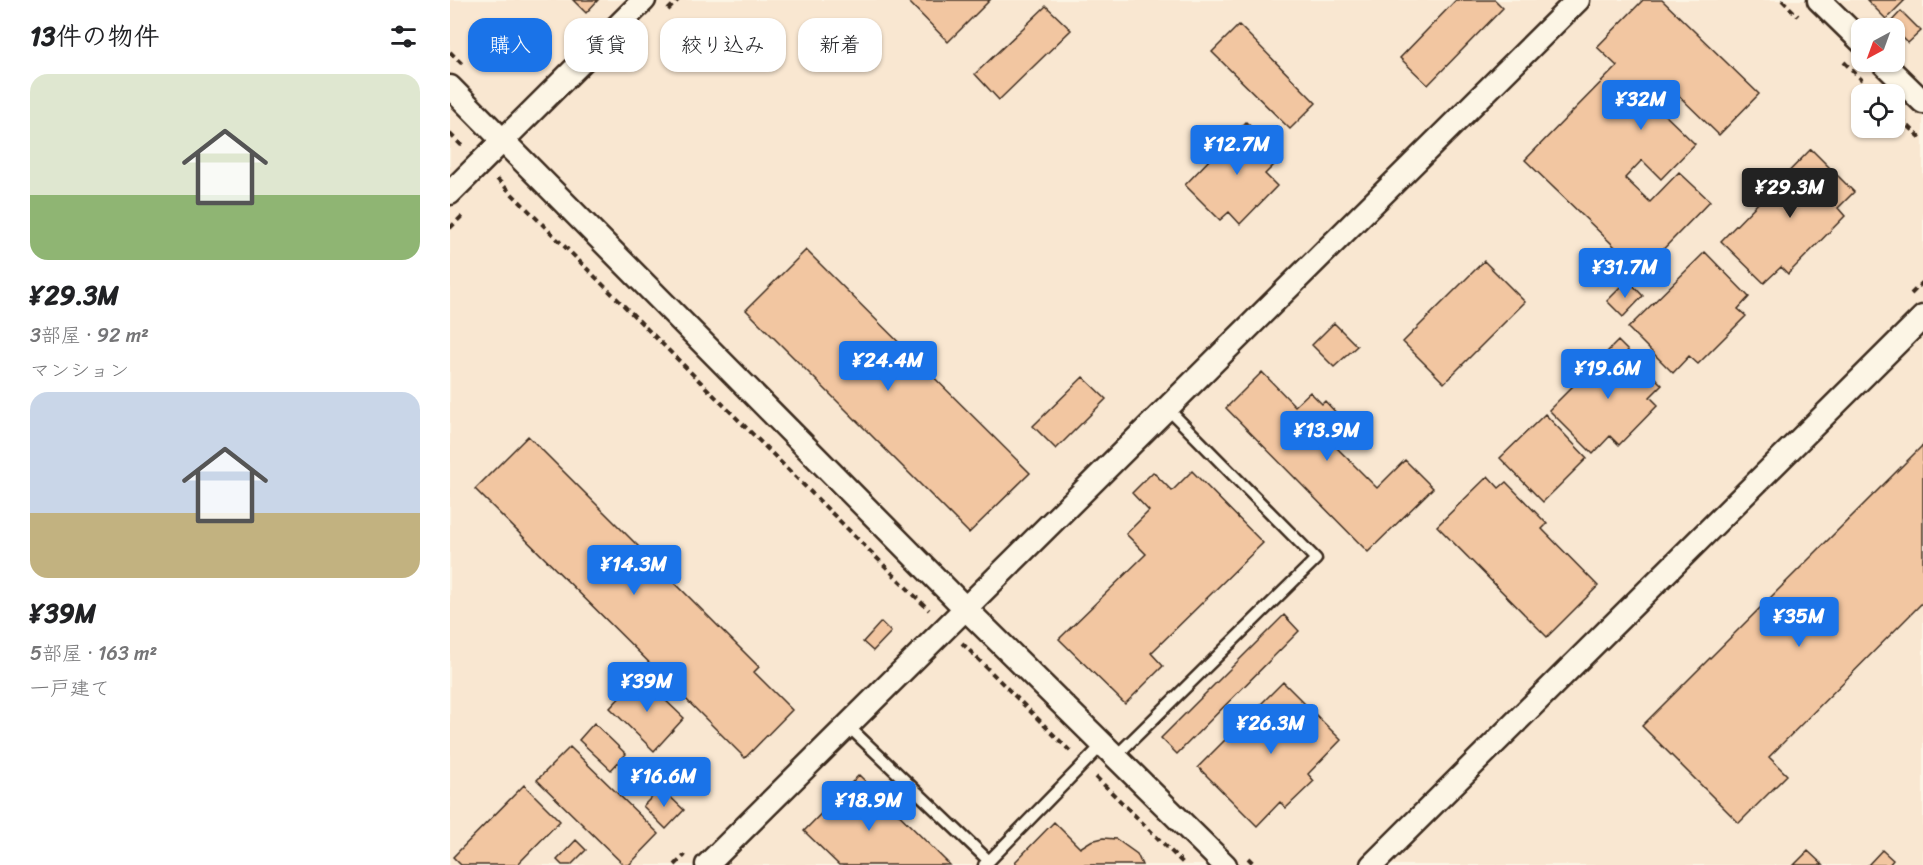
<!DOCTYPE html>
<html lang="ja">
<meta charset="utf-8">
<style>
body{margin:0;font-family:Sriracha,"Klee One",sans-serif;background:#f2f2f2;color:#202124;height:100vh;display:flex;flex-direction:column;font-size:22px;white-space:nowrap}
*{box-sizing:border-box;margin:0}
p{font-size:20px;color:#757577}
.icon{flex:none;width:33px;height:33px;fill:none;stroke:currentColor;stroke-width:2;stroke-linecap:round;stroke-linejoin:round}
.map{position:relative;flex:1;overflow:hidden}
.details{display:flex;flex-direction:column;background:#fff;width:450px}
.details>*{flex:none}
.guide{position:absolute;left:18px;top:18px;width:570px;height:54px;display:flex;gap:12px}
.needle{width:39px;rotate:221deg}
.tools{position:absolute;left:1401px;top:18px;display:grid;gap:12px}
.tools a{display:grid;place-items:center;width:54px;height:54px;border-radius:12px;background:#fff;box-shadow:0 2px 4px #0004;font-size:30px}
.price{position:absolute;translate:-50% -51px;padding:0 14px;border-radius:6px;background:#1a73e8;color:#fff;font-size:20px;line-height:39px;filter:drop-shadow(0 2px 3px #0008)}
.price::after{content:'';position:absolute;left:50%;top:36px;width:18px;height:14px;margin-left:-9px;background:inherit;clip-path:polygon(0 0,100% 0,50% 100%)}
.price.on{background:#222;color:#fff}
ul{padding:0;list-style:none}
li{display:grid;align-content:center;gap:12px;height:318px;padding:0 30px}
li span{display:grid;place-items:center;height:186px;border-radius:18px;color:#555}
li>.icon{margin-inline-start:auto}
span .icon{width:108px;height:108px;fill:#fffc;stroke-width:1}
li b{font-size:26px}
h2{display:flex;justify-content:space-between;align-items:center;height:72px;padding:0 30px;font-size:26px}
.tag{padding:0 21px;border-radius:18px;background:#fff;box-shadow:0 2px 4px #0004;font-size:21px;line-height:54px}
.tag.on{background:#1a73e8;color:#fff}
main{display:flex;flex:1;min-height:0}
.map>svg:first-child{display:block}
.built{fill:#f9e7d1;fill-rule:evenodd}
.building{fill:#f2c6a1;stroke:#3b2a1e;stroke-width:1.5}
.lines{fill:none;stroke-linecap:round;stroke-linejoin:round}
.service-casing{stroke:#3b2a1e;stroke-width:15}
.minor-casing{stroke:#3b2a1e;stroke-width:27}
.path{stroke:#3b2a1e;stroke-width:4;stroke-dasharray:6 4.5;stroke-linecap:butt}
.service{stroke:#fcf5e5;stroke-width:10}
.minor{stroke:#fcf5e5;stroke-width:22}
</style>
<main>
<section class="details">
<h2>13件の物件<svg class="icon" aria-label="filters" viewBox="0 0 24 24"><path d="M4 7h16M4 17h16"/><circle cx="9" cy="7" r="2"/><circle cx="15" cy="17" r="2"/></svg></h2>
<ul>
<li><span style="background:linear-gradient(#dfe7d0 65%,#8fb573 0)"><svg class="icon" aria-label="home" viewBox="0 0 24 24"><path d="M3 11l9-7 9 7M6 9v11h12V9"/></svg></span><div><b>¥29.3M</b><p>3部屋 · 92 m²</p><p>マンション</p></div></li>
<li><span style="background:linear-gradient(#c9d6e8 65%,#c2b280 0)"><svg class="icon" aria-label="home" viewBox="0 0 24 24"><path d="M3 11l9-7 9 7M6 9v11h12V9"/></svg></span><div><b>¥39M</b><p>5部屋 · 163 m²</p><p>一戸建て</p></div></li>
</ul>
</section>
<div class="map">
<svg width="1473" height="865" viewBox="0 0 1473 865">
<rect width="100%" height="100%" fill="#fcf5e5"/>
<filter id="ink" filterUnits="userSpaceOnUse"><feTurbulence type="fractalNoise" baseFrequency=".0167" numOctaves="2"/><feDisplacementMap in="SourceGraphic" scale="12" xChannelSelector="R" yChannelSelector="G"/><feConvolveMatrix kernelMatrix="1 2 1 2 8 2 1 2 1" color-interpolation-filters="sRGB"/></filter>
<g filter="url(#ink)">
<path class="built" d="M0 0H1473V865H0ZM1412 28H1444V62H1412ZM1412 94H1444V128H1412Z"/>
<path class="building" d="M123 0H148L136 13Z
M457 0H540L498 42Z
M1006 0H1045L1053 8 978 85 950 58Z
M1193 0H1212L1309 94 1269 135 1226 93 1210 110 1245 144 1211 179 1192 160 1175 178 1200 202 1229 172 1260 201 1191 272 1075 160 1167 66 1147 47Z
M1417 0H1455L1436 19Z
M596 6 621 30 549 100 525 74Z
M1451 11 1471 31 1458 43 1439 24Z
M789 25 866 103 840 129 762 52Z
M796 122 832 157 815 174 827 186 790 224 779 212 770 220 735 185Z
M1361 149 1404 192 1388 208 1395 216 1338 274 1331 267 1314 283 1271 241Z
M356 250 580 473 519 533 296 310Z
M1255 252 1299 297 1288 309 1296 316 1248 364 1239 356 1223 373 1178 328Z
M1034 261 1075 302 994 383 953 342Z
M1178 280 1193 296 1173 317 1157 301Z
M884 323 907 346 884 367 862 345Z
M1168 341 1212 385 1200 397 1208 405 1169 445 1160 436 1143 454 1099 410Z
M812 372 845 406 860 392 872 404 875 401 894 421 877 438 927 488 955 460 983 488 918 552 776 408Z
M633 377 656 399 606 449 583 426Z
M1095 414 1137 458 1093 502 1050 458Z
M78 436 309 667 304 672 342 710 295 758 25 489Z
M1473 445V602L1319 757 1337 775 1289 823 1192 726Z
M742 471 813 543 701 653 713 666 675 704 609 639 696 554 676 534 699 511 682 493 703 472 722 491Z
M1038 476 1049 488 1056 482 1097 524 1092 529 1148 586 1097 637 987 526Z
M834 615 849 631 727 754 711 738Z
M431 622 441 632 423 651 413 642Z
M190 676 234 718 204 751 160 708Z
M833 682 891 740 858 774 864 781 836 808 830 802 807 826 748 767Z
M144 723 176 754 161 770 129 740Z
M120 747 209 834 179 865H174L87 780Z
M409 775 500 865H389L354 831Z
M74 785 110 821 67 865H11L3 857Z
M211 788 234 810 216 829 193 806Z
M604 822 630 848 641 841 653 838 666 839 687 854 692 865H568L565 862Z
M126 840 136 850 121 865H112L107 860Z
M1432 850 1443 860 1439 865H1418Z
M1358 851 1373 865H1344Z"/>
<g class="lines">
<g class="service-casing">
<path id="service" d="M397 725 539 861 534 865
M666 756 866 559 717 408
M539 861 653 744"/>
</g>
<g class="minor-casing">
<path id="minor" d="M1369 0 1412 42
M1432 62 1473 102
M0 87 515 608 775 865
M0 193 194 0
M257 865 1128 0
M922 865 1473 317"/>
</g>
<path class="path" d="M1332 0 1348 16
M218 10 228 0
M0 52 12 64
M1394 62 1412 80
M1451 119 1473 140
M0 134 13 147
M47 179 479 610
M0 228 13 215
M1461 294 1473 282
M512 643 621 752
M646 777 735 865
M798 858 805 865
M225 865 235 855"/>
<use href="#service" class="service"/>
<use href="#minor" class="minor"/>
</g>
</g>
</svg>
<div class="tools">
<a><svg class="needle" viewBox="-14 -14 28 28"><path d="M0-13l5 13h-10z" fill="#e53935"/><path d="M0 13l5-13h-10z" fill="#757577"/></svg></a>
<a><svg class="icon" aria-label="locate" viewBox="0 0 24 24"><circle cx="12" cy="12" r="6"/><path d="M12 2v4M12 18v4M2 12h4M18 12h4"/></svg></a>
</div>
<b class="price" style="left:1191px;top:131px">¥32M</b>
<b class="price" style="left:787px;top:176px">¥12.7M</b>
<b class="price on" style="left:1340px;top:219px">¥29.3M</b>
<b class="price" style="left:1175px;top:299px">¥31.7M</b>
<b class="price" style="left:438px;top:392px">¥24.4M</b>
<b class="price" style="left:1158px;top:400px">¥19.6M</b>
<b class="price" style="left:877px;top:462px">¥13.9M</b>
<b class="price" style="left:184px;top:596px">¥14.3M</b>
<b class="price" style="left:1349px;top:648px">¥35M</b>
<b class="price" style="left:197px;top:713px">¥39M</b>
<b class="price" style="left:821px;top:755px">¥26.3M</b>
<b class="price" style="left:214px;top:808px">¥16.6M</b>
<b class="price" style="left:419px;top:832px">¥18.9M</b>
<div class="guide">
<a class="tag on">購入</a>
<a class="tag">賃貸</a>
<a class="tag">絞り込み</a>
<a class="tag">新着</a>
</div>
</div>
</main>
